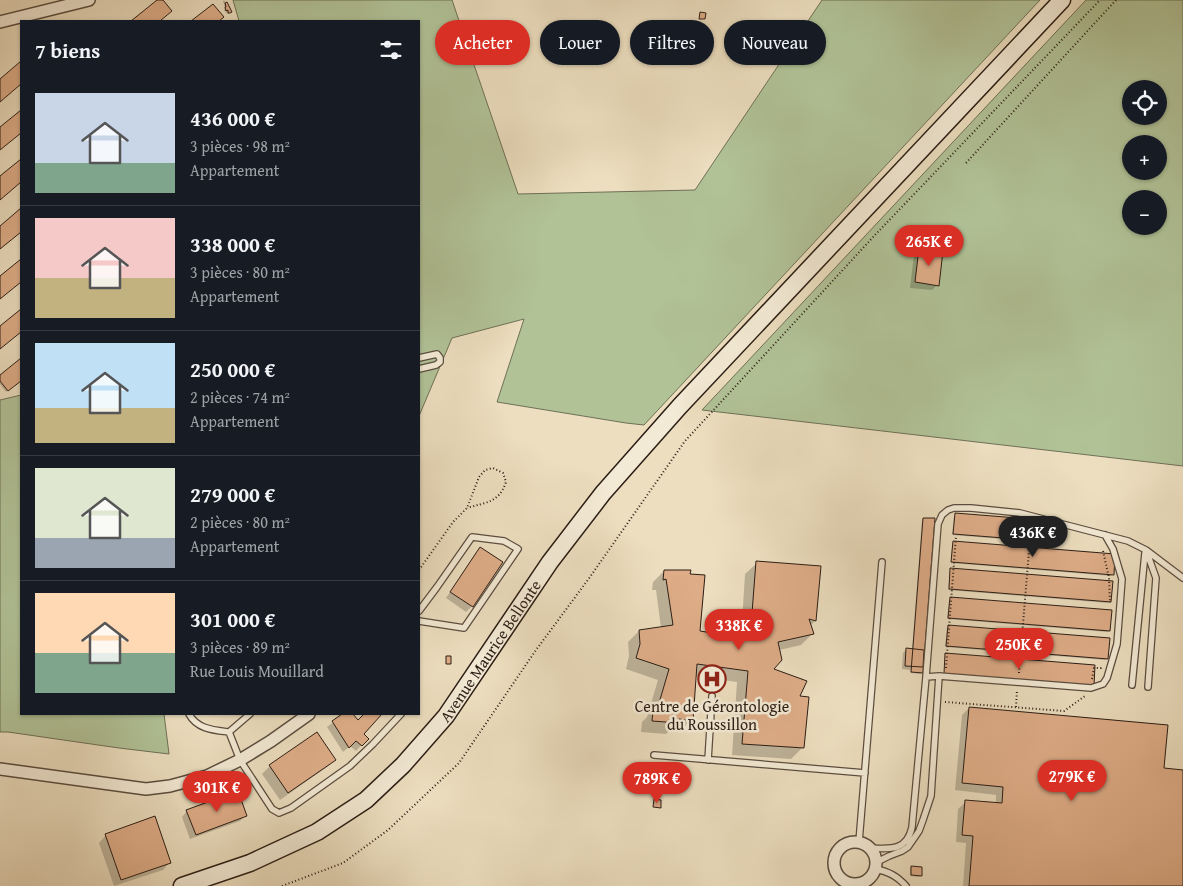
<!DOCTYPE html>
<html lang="fr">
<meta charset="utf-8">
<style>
body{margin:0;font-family:"Gentium Book Plus",serif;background:#242831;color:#f1f3f6;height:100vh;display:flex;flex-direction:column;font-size:19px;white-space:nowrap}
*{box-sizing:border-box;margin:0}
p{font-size:16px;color:#9ea1a6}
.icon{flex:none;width:28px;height:28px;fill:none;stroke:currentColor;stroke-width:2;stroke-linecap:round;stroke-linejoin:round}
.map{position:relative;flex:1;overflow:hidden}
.drawer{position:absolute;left:20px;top:20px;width:400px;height:695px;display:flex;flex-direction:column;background:#171b24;border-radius:0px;box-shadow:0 1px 4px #0004}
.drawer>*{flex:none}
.hud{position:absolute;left:435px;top:20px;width:475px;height:45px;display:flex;gap:10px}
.fabs{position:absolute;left:1122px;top:80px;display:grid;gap:10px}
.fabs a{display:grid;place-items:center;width:45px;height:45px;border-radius:50%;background:#171b24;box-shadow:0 1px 4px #0004;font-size:25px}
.price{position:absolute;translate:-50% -42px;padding:0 11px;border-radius:18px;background:#d93025;color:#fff;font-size:16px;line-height:32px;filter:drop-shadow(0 1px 2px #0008)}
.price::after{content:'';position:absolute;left:50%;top:30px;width:15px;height:11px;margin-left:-8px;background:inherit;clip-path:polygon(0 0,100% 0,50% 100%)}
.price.on{background:#222;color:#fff}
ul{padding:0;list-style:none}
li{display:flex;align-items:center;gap:15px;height:125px;padding:0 15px}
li+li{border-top:1px solid #363941}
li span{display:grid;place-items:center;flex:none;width:140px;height:100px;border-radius:0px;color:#555}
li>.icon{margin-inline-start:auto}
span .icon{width:60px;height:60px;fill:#fffc;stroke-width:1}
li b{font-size:21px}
h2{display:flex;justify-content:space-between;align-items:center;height:60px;padding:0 15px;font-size:21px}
.tag{padding:0 18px;border-radius:22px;background:#171b24;box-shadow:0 1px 4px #0004;font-size:18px;line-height:45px}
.tag.on{background:#d93025;color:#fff}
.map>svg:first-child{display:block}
.green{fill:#b1c297;stroke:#6e7056;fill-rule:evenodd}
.shadow{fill:#0003}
.building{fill:#dead88;stroke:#2b1d15}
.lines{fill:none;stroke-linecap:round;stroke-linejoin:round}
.service-casing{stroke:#5b4d40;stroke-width:8}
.minor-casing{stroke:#5b4d40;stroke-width:14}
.secondary-casing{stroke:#2b1d15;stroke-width:19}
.path{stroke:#2b1d15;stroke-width:2;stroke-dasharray:1 2.5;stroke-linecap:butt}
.service{stroke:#f3ead5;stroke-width:5.5}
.minor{stroke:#f3ead5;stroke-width:11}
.secondary{stroke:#f3ead5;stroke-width:16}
.labels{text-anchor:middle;stroke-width:5;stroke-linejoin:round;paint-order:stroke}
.street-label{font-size:16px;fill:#2b1d15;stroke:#f3ead5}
.poi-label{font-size:16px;fill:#2b1d15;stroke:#f3ead5}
</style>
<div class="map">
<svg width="1183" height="886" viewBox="0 0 1183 886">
<rect width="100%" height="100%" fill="#ecdebf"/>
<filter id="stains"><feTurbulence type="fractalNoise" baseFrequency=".004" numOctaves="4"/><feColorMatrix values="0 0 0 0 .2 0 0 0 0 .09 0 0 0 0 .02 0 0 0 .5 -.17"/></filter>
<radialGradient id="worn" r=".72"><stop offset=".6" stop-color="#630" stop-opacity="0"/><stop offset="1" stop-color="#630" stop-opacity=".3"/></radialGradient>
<path class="green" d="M233 0H452L518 194 695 190 822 0H1040L644 425 626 423 497 402 524 319 452 338 419 416V21H239Z
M1086 0H1183V466L702 410ZM1131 89H1159V116H1131ZM1131 144H1159V171H1131ZM1131 199H1159V226H1131Z
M21 395V714H164L169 754 119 748 8 732H0V400Z"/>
<path class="shadow" d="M224 0 231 12 230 13 227 14 226 11 225 12 224 9 225 8 223 1Z
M920 249 937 285 932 290 910 288 914 255Z
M21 359V380L6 392 0 384V377Z
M955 515 1027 540 1026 541 952 535 954 516Z
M923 519 922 673 921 674 910 673 911 670 902 669 903 653 907 649 912 650 922 520Z
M954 543 1112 575 1111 576 951 563 952 544Z
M481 549 501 563 472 606 466 612 446 598 475 554Z
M757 563 819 567 815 621 810 626 813 633 801 645 779 650 772 669 799 697 802 748 791 759 732 755 737 682 695 676 691 720 680 731 670 730 666 734 641 732 642 722 647 717 658 680 626 669 629 656 628 642 639 631 661 628 656 590H652L653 582 664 571 699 633 741 638 745 574Z
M951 569 1110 601 1108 603 948 590 950 570Z
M950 599 1109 631 1107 632 947 619 949 600Z
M948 626 1107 658 1105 660 945 647 947 628Z
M969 708 1163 770 1183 771V886H963L966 843 956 842 958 809 966 802 996 804V795L955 790 962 715Z
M344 714H351L358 722 365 714H380L362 734 367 739 356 751 350 746 343 752 327 727Z
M317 734 335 760 327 767 280 800 262 774 270 766Z
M187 811 246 815 240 821 190 839 182 817Z
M106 835 170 862 163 870 114 886 99 843Z
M912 867 920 876 919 877 910 876V868Z"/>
<path class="building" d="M157 0H163L172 11 160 21H131Z
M227 2 232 12 230 13H228V10L226 11 225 7H226L225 3Z
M213 4 224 17 219 21H191Z
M700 12 706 13 705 19H699Z
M21 61V84L0 102V79Z
M21 110V133L0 150V127Z
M21 159V182L0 200V176Z
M21 208V232L0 249V226Z
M919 248 943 251 939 286 915 282Z
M21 259V282L0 299V276Z
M21 309V332L0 349V326Z
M21 358V381L8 391 0 381V375Z
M955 513 1030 519 1029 540 953 534Z
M923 518H935L923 673 911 672Z
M953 541 1115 554 1114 575 951 562Z
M480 547 503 562 473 607 450 592Z
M756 561 821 566 816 621 809 619 814 634 778 642 782 660 774 669 807 681 800 696 809 697 804 748 742 744 748 671 697 664 693 721 679 719V723L652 721 653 709 657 710 669 669 636 658 640 644 639 630 673 625 666 579 663 580 664 570H691L690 574 705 575 700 631 750 639Z
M950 568 1113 581 1111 602 949 589Z
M950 597 1112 610 1110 631 948 618Z
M948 625 1110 638 1108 659 946 646Z
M906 648 924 650 923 667 905 666Z
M945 653 1095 665 1094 686 944 674Z
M446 656H451V664H446Z
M969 707 1168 725 1164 768 1183 770V886H969L973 836 962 835 965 800 1002 803 1003 787 962 783Z
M342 714H353L358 720 364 714H382L364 734 369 739 362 746 356 741 349 748 332 721Z
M317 732 336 760 288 793 269 765Z
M238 791 247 816 196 835 186 810Z
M654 799 661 800V808L653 807Z
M155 816 171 863 121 880 105 834Z
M911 866 922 867V876L911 875Z"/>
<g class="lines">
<g class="service-casing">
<path id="service" d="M419 358 437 354 440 358V362L436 365 419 369
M1146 550 1156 578 1148 687
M419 611 437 587 472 537 504 541 518 549 464 628 419 621
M926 677 939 676 1091 688 1103 684 1107 678 1117 644 1120 606 1122 579 1113 549 1105 535
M1132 685 1145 553
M189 714C197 729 213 730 229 732L250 714
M229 732 240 760 272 809 279 813 291 808 350 766 373 744 401 714
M654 755 865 773
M708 760 712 696
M859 842 882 562
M871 848C890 849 907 851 912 827L926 677 938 524 942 515 948 510 954 508H971L1020 513 1128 541 1146 550 1183 578
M877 862 889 856 902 851 908 847 919 831 923 820 931 796 939 676
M876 869C889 872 897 876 906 886"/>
</g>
<g class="minor-casing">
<path id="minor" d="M0 22 89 0
M0 769 146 789 170 786 207 776 240 760 271 741 309 714
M834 863a21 21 0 1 1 42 0a21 21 0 1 1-42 0Z"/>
</g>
<g class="secondary-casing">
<g id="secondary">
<path id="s1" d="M182 886 250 863 317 832 366 800 403 765 446 716 550 562 603 493 680 406 1062 0"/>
</g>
</g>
<path class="path" d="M966 163 1116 0
M1103 551 1109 578 1110 603
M419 570 453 522 467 508 479 477 485 470 493 468 503 473 506 482C499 503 486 502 467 508
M946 668 956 536
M1019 673 1031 526
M1092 679 1094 668H1101V667
M945 702 1064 711 1085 696
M1016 707 1017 690
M282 886 343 863 388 830 459 763 536 650 590 577 685 441 875 235 1100 0"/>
<use href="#service" class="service"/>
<use href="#minor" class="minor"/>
<use href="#secondary" class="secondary"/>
</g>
<defs>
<g id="hospital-ring" transform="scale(1.4375)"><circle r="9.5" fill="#f3ead5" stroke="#8f2418" stroke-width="1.5"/><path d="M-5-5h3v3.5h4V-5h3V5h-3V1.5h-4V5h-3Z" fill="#8f2418"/></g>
</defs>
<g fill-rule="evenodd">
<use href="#hospital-ring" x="712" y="679"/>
</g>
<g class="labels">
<g class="street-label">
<text dy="6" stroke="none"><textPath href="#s1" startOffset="399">Avenue Maurice Bellonte</textPath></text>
</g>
<g class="poi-label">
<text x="712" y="712">Centre de Gérontologie<tspan x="712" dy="18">du Roussillon</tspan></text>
</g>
</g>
<rect width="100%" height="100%" filter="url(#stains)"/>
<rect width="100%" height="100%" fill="url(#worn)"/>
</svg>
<div class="fabs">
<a><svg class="icon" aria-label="locate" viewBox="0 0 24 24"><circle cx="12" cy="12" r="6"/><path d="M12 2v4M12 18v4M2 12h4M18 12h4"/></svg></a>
<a>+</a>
<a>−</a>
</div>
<b class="price" style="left:929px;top:267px">265K €</b>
<b class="price on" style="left:1033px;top:558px">436K €</b>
<b class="price" style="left:739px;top:651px">338K €</b>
<b class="price" style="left:1019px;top:670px">250K €</b>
<b class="price" style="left:1072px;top:802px">279K €</b>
<b class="price" style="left:657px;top:804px">789K €</b>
<b class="price" style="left:217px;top:813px">301K €</b>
<div class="hud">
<a class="tag on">Acheter</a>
<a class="tag">Louer</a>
<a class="tag">Filtres</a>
<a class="tag">Nouveau</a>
</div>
<section class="drawer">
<h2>7 biens<svg class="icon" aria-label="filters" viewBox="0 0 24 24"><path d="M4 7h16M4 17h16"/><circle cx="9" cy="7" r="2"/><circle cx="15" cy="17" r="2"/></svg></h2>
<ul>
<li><span style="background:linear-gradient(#c9d6e8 70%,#7fa58c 0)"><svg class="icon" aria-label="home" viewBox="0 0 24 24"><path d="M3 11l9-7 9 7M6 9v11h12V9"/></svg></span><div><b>436 000 €</b><p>3 pièces · 98 m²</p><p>Appartement</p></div></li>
<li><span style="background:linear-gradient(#f6c9c9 60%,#c2b280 0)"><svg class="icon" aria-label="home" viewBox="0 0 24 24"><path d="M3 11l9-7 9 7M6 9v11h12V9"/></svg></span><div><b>338 000 €</b><p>3 pièces · 80 m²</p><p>Appartement</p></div></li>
<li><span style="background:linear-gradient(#bfe0f5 65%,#c2b280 0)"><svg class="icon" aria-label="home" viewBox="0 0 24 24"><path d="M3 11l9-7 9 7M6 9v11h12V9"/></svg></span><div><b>250 000 €</b><p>2 pièces · 74 m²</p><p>Appartement</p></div></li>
<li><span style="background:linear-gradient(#dfe7d0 70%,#9aa5b1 0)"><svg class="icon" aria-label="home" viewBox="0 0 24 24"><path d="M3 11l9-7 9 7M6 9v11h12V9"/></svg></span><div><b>279 000 €</b><p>2 pièces · 80 m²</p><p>Appartement</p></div></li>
<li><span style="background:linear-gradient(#ffd9b3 60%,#7fa58c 0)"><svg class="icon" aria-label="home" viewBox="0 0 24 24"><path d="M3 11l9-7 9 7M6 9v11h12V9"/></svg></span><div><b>301 000 €</b><p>3 pièces · 89 m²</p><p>Rue Louis Mouillard</p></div></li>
</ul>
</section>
</div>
